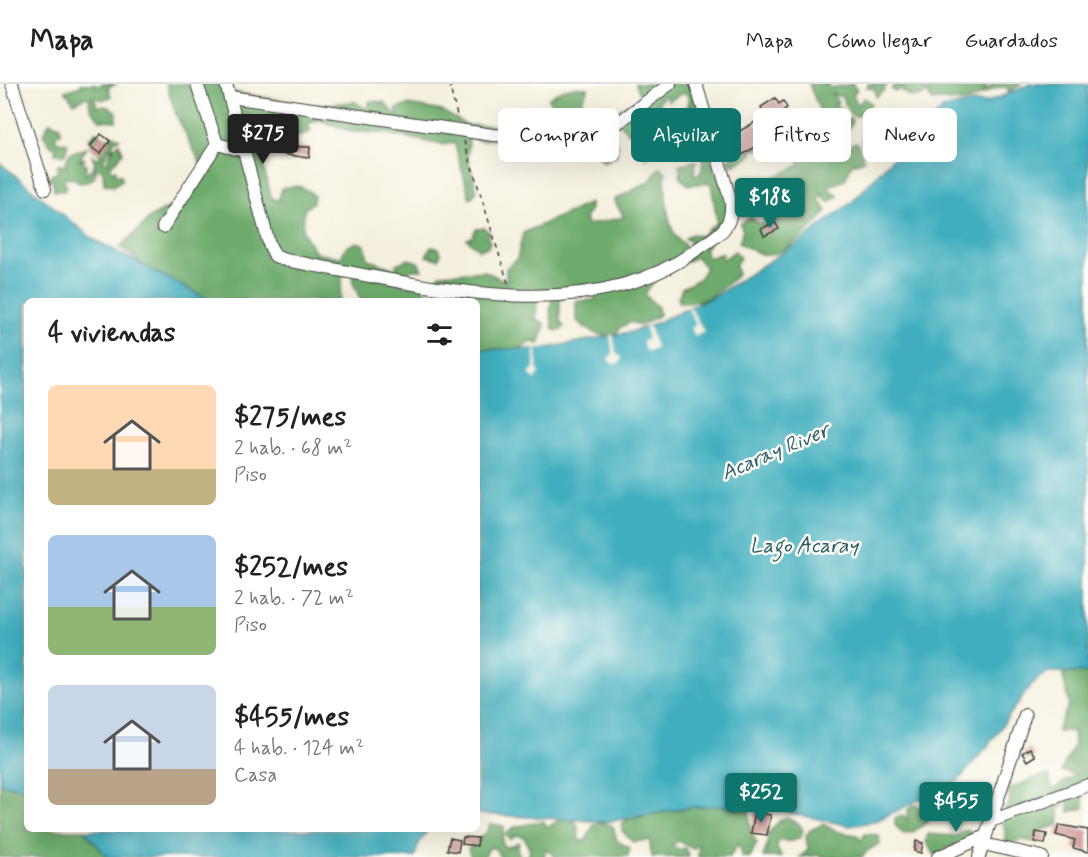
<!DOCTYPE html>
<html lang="es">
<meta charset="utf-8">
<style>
body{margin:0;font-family:Mynerve,sans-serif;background:#f6f6f6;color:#222;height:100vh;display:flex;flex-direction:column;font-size:22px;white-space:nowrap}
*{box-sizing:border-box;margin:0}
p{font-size:20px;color:#767676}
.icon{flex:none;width:33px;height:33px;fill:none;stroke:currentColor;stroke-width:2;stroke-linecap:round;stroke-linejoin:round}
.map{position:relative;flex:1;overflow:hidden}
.sheet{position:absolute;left:24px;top:214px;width:456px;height:534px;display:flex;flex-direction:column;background:#fff;border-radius:9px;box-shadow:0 6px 24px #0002}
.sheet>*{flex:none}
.guide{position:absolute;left:498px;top:24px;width:500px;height:54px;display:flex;gap:12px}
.price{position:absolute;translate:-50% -51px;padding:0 14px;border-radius:6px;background:#0f766e;color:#fff;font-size:20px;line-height:39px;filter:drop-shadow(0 2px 3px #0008)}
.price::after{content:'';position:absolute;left:50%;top:36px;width:18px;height:14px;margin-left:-9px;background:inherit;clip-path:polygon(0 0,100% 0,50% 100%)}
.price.on{background:#222;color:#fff}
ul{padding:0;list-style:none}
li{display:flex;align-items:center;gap:18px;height:150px;padding:0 24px}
li span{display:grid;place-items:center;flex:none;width:168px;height:120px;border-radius:9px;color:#555}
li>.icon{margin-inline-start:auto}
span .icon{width:72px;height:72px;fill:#fffc;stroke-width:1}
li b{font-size:26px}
h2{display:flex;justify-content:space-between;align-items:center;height:72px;padding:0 24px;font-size:26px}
.tag{padding:0 21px;border-radius:9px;background:#fff;box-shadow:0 6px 24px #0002;font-size:21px;line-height:54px}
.tag.on{background:#0f766e;color:#fff}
header{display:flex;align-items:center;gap:36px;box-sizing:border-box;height:84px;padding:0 30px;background:#fff;border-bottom:2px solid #e0e0e0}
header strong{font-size:28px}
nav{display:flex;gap:33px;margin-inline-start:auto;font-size:21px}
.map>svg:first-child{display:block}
.forest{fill:#6eab6c;stroke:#456444;stroke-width:1.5}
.water{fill:#40aebe;stroke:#2e656d;stroke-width:1.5}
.pier{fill:#f5f0de}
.building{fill:#cf9a98}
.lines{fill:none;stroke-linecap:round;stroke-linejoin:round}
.minor-casing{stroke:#3d3c39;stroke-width:14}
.path{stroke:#3d3c39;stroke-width:1.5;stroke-dasharray:4.5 4.5;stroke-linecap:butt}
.minor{stroke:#fff;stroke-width:12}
.labels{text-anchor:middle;stroke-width:5;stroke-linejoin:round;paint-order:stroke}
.water-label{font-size:21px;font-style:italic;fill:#2c5e65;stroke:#fdfcf7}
</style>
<header>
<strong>Mapa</strong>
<nav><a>Mapa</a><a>Cómo llegar</a><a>Guardados</a></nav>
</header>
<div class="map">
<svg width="1088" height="773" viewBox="0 0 1088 773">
<rect width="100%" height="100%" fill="#fdfcf7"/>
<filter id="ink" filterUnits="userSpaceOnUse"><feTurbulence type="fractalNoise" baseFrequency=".0167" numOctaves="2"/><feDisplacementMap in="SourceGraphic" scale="12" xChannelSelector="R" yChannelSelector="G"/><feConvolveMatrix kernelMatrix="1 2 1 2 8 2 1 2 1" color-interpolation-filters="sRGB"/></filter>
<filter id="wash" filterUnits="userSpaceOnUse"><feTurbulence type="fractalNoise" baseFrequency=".008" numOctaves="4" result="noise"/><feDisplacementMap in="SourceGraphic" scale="24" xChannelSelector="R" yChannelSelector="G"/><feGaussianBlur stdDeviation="1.35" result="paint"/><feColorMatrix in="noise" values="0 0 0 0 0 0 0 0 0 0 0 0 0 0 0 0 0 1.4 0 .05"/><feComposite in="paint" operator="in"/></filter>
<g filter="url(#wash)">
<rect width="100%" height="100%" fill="#f5f0de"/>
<path class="forest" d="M80 0H96L97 4 101 0H117L108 3 111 13 101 16 94 12 92 14 96 16V22H106L117 28 116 37 100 36 90 24 89 14 86 13 74 19 65 7 81 2Z
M166 0H231L233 8 310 21 355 18 367 25 370 17 384 18 398 34 396 25 408 21 426 24 442 27 467 41H492L501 44 525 31 537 43 536 58 552 47 541 35 553 23 548 15C561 4 571 2 588 4L581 19 583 26 593 27 586 32 578 48 608 51 618 59 617 72 604 78 579 54 547 55 551 64 543 68 505 55 480 57 469 53 468 75 477 107 470 115 454 58 443 61 384 49 352 48 320 36 307 40 311 47 302 52H271L258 61 271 113 278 117 282 104C296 101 304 101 314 112L313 118 304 126 303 148 316 169 341 173 346 163 357 158 365 161 368 175 397 186 396 180 409 175 418 178 422 186H411L403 193 406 196 410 191 422 200 424 208 437 211 442 207 437 194 440 190 484 187 506 197V184L517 175 523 149 590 119V125L585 135 588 141 624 133 614 116 650 97 660 83 666 88C664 104 667 141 677 154 680 157 684 160 687 164L691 159 685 154 692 150 701 152 717 138 711 99 689 101 681 95 679 80 696 77 694 91 700 90C707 77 698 57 688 48L692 47 688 38V12L684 9 668 17 665 11 659 18 660 26 656 24 650 27 647 40 643 38 629 49 621 41 609 38 611 28 606 21H610L614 28 636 16 640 11 635 0H692L714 85 719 93 729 131 705 165 708 174 723 169 722 176 735 167 740 174 735 181 738 190C721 206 704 222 680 219L678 214 682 204 699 195 706 184 697 173C678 182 654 190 645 211L658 223 659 231 640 242 630 238 620 244 617 250C598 254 590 248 576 236V217L594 216 597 210H566L560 217V237L564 243 560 247 553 246 550 225 553 210 548 205H541L532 212 537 218 536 235 544 239 545 244 539 260 532 258 519 265H477V218L361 217 352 197 354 187 342 192 340 217H211L148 184 120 163 151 133 187 114 203 84 176 31Z
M809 0H831L826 1 830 4 852 0 857 5 853 11 858 21 864 14 871 19 868 25 856 33 850 30 842 13 832 10 838 18 834 21 841 24 835 28 842 37 851 34 852 39 841 56 848 59V61L836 64 841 74 853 59 857 58 864 76 852 80 845 96 827 103 838 112 829 118 823 114 822 109 819 116 827 127C816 140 783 174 765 171 756 169 747 163 739 159L743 146 740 140 751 133 760 140H765L771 134 765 126 757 128 746 123C750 103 781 89 798 82L800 78 795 74 799 66 793 56V44L801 38 811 61 824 50V38Z
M868 0H887L884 6 876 13 875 5 867 4Z
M896 0H921L928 9C918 14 911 15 902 7L903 3 896 8 891 5Z
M929 0H986L984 7 993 0H1021L1008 8 1007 3C993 2 981 13 967 17 955 20 946 13 933 17L929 13Z
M735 32 737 34 727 42V49L724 53 719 43Z
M50 38 60 42 61 50 55 52 57 58 68 59 65 71 55 70 56 64 48 59 43 50Z
M880 40 882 49 873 50 875 54 866 62 862 59V54Z
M682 42 686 44 664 60 658 61 645 74V69L650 64 646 60 652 56 657 58Z
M95 48 110 56 111 50 120 54 113 58V64L108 66 103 78 107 79 110 69 119 59 123 69 110 83 111 87 116 86 115 89 121 91 122 96 113 102 104 100 103 87 99 84 95 85 97 88 93 90 95 93 87 98 79 99 76 95 65 94 64 99 67 101 64 107H54L53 97 50 96 51 91 57 89 58 80 67 83 65 79 70 69 87 64 81 72 85 76H79L86 80 85 91 95 81 92 71 98 76 100 70 90 62 91 58 88 56Z
M776 50 779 55 759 66 754 65 750 73 731 82 728 75 733 71 738 74Z
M485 144 490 149 487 152 490 158 488 163 479 166 467 155 472 153 476 145Z
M431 163 439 164 441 169 439 175 426 172Z
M1088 580V697L1082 709 1084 724 1069 728 1068 713 1059 726V741L1036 748 1034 758 1021 756 1005 760V745L1000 731 1010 719 1008 704C1024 701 1032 692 1049 691L1053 706 1075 690 1061 687 1074 661 1073 647H1057L1069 620 1063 591 1075 583Z
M0 700 27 705V746H84L107 773H0Z
M915 721 922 724 929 737 913 748 903 750 895 741V734L902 731 907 735 908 725Z
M716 722 749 725 751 749 757 759 750 773H741V766L738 760 730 773H698L699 761 693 765 679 757 672 761 678 766 685 764 689 773H652L649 756 633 758 622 747V739L628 735 693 723Z
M787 733 800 741 803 747 800 754 793 757H778L777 765 782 773H763L768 759 767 751 780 736Z
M561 735 574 736 578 742 579 757 586 756 593 742 600 738 613 742 617 757 630 764 628 772 555 773 546 765 544 773H527L530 767 524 753 516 751 510 755 505 751 514 743 543 737 548 743Z
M490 740 504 742 502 757 505 764 519 758 517 765 520 772 524 773H500L497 766 490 763 484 773H471L468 765 487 747Z
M823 740 838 748 857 751 861 757 865 750 879 751 880 759 867 767 862 773H821L820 771 800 773 808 766 806 752 810 746Z
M970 746 971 753 935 771 926 758 928 750 957 752 963 747Z"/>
<path class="water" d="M1030 0H1088V589L1048 588 1031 601 987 663 958 697 876 737 850 742 773 725 716 722 693 723 607 738 477 730V265H541L630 248 649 242 715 212 799 158 853 117 899 67 943 25 973 18H988Z
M0 79 93 155 211 217 27 218V705L0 700Z
M84 746H428L418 761 415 773H107Z"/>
<path class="pier" d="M690 223 704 248 695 252 691 244 696 241 688 224Z
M649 242 656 265 645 267 643 257 648 256 645 243Z
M610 251H613L616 269 622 274 619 279 613 280 608 275 613 270Z
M535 265H537V285L540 288 535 295 529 290 534 284Z"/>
<g id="blocks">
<path class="building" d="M775 14 779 20 783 17 787 24 760 41 756 34 764 29 761 23Z
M755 38 766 57 737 74 726 55Z
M101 50 110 57 100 70 90 62Z
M275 62 310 63 309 74 275 69Z
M775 138 779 145 764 152 761 145Z
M1030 664 1035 672 1027 677 1022 669Z
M755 728 771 731 767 751 751 749Z
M1059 741 1088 746V768L1073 764 1075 756 1056 751Z
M1036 748 1047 750 1045 760 1034 758Z
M463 753 478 754 477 762 462 760Z
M450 754 460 756 458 768 447 766Z
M916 757 923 759 921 769 914 767Z"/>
</g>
</g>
<g filter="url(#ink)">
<use href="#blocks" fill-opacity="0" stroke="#3d3c39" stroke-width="1.5"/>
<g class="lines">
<g class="minor-casing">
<path id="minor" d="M12 0 45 105
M197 0 217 60 244 67
M226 0 269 160 275 172 285 176C410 198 585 249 696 166 717 151 733 146 731 118L696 0
M230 13 493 51 572 55 611 44 670 0
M163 143 217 60
M991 737 1088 701
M983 760 1042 773
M938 773 986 752
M979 773 1025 631"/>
</g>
<path class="path" d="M449 0 458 35
M464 57 508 199"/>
<use href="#minor" class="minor"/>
</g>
</g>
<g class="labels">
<g class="water-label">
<text transform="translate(775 367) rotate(-23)" y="7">Acaray River</text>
<text x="804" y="468">Lago Acaray</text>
</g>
</g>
</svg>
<b class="price on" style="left:263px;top:81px">$275</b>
<b class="price" style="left:770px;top:145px">$188</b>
<b class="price" style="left:761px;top:740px">$252</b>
<b class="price" style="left:956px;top:749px">$455</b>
<div class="guide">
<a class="tag">Comprar</a>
<a class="tag on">Alquilar</a>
<a class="tag">Filtros</a>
<a class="tag">Nuevo</a>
</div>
<section class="sheet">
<h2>4 viviendas<svg class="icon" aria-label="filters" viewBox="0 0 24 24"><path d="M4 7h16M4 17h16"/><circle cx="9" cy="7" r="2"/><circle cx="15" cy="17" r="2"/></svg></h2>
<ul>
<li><span style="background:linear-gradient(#ffd9b3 70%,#c2b280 0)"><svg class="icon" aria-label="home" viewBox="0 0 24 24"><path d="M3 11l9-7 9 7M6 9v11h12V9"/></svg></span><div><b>$275/mes</b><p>2 hab. · 68 m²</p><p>Piso</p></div></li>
<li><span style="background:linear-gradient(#a9c7e8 60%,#8fb573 0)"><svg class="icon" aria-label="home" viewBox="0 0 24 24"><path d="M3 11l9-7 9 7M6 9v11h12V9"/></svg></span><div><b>$252/mes</b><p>2 hab. · 72 m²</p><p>Piso</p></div></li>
<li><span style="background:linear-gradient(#c9d6e8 70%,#b9a48a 0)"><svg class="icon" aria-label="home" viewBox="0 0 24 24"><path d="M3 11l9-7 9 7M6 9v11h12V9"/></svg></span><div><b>$455/mes</b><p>4 hab. · 124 m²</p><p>Casa</p></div></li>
</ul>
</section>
</div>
